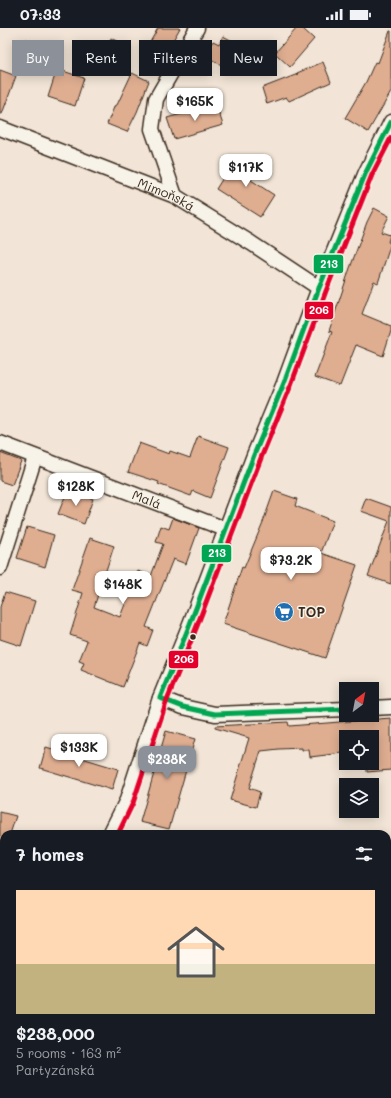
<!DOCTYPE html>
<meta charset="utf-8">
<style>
body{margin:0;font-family:Mali,sans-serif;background:#242831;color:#f1f3f6;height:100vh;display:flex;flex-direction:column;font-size:15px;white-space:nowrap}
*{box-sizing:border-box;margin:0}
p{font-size:13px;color:#9ea1a6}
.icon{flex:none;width:22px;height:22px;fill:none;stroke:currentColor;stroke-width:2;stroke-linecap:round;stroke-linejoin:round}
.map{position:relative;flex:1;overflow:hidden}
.sheet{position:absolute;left:0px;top:802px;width:391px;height:268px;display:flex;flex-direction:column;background:#171b24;border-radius:12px 12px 0 0;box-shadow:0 2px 10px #0003}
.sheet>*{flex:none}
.banner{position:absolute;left:12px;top:12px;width:367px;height:36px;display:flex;gap:8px}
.needle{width:26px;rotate:32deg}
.controls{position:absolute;left:339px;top:654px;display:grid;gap:8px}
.controls a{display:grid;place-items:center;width:40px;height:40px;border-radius:0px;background:#171b24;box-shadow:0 2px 10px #0003;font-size:20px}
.price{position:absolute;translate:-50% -34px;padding:0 9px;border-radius:8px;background:#fff;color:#222;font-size:13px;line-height:26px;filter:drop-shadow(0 1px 2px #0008)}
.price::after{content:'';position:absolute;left:50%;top:24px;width:12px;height:9px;margin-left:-6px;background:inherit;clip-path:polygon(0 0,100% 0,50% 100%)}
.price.current{background:#8c9099;color:#fff}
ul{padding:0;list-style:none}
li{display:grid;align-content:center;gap:8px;height:212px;padding:0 16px}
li+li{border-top:1px solid #363941}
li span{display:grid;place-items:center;height:124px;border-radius:0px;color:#555}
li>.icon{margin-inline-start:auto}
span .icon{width:72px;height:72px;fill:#fffc;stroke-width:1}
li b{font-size:17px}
h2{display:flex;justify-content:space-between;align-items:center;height:48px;padding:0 16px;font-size:17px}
.chip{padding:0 14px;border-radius:0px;background:#171b24;box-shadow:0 2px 10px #0003;font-size:14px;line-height:36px}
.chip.current{background:#8c9099;color:#fff}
.status{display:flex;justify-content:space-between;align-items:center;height:28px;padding:0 20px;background:#171b24;direction:ltr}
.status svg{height:11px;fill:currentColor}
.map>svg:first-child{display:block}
.built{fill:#ecd4c2}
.building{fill:#dfae91;stroke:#3b2a1e}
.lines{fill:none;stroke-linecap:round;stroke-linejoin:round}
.minor-casing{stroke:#3b2a1e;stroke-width:17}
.minor{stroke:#f7f3e8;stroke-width:14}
.bus-1-casing{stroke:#f7f3e8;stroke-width:8}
.bus-2-casing{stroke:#f7f3e8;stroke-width:8}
.bus-1{stroke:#00a651;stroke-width:5}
.bus-2{stroke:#e4002b;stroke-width:5}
.bus-dot{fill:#3b2a1e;stroke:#f7f3e8;stroke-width:1.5}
.labels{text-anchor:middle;stroke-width:3;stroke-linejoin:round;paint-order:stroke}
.street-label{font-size:13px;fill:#3b2a1e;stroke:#f7f3e8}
.poi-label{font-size:13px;font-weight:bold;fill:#3b2a1e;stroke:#f7f3e8;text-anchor:start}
.line-badge{stroke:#f7f3e8;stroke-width:1.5}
.badge-label{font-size:11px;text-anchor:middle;font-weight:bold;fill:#fff}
</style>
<div class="status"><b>07:33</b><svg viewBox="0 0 49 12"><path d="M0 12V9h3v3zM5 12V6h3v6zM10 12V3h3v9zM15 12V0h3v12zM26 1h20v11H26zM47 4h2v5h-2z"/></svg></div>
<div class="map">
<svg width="391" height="1070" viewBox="0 0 391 1070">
<rect width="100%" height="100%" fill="#f2e5d7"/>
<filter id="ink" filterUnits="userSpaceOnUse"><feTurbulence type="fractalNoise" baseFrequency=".025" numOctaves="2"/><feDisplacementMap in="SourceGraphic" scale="8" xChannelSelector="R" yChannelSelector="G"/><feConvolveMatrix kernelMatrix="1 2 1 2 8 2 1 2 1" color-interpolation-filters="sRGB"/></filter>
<g filter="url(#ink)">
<path class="built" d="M46 1066H266L271 1068V1070H45Z"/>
<path class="building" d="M158 0H180L165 26 149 16Z
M297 0H302L314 11 290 39 275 25Z
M390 3H391V64L368 104 345 90 366 54 375 34 378 35Z
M223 8 246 20 239 32 233 29 227 40 205 28 213 13 219 16Z
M111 10 131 21 122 36 105 27Z
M26 11 48 18 42 35 20 27Z
M323 34 331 54 289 73 286 69 267 76 262 60 298 46 297 45Z
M57 41 84 50 75 78 48 69Z
M0 42 16 48 2 86H0Z
M132 45 149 53 137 84 127 104 107 96 115 77H117Z
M216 76 223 97 174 111 167 90Z
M246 130 260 138 251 152 274 167 260 189 216 161 230 139 238 144Z
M374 180 389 188 381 204 390 207 388 214 391 215 378 255 374 253 362 286 391 298V303L383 328 356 317 340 358 315 349 332 304 329 303 350 240 367 194Z
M198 408 229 419 210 470 193 463 191 468 158 456 159 454 128 444 139 415 169 426 170 423 190 430Z
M0 425 21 433 12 457 0 453Z
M68 461 93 471 84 496 58 486Z
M274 463 297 471 295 478 333 493 321 525 357 537 325 630 223 596 242 539 244 540 263 494Z
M366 470 391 479V556L368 548 389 493 361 483Z
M173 490 199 500 186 536 173 531 146 599 153 602 147 618 140 615 123 659 81 642 84 635 79 633 87 613 70 607 83 565 72 562 90 510 114 518 94 579 120 589 138 543 151 548 163 516 156 514 161 498 169 501Z
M27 499 54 507 45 539 17 530Z
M5 564 35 573 21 618 0 611V579Z
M391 690V742L367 744V735H372V709H346V726L343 727V725L310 729 309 722H302V720L279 721 261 723 249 760 260 764 256 779 230 772 249 710 215 700V698L288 694 289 698Z
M166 703 195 711 169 801 140 794Z
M46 719 118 741 112 762 40 740Z
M0 784 16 788 10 806H4V829L0 828Z"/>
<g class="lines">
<g class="minor-casing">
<g id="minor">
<path id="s1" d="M0 100 175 168 251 215 319 260"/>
<path d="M175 168 152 101 156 71 197 0"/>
<path id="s2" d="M0 415 225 501"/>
<path d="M0 540 35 429"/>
<path d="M160 670 183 679 215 686 346 681"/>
<path d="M372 680 391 679"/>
<path d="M111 806V804L127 772 160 670 190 596 254 427 284 355 319 260 366 144 391 94"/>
<path d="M0 862 4 863"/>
<path d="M0 901 4 897"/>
<path d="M387 1018 391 1001"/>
<path d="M30 1070 31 1066"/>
<path d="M375 1070 376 1066"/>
</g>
</g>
<use href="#minor" class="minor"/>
<g class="bus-1-casing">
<path id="bus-1" d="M160 670 190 596 254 427 284 355 319 260 366 144 391 94
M160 670 183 679 215 686 346 681"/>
</g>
<g class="bus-2-casing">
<path id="bus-2" d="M118 806 133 775 167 672 197 598 261 430 291 357 326 263 372 147 391 110"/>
</g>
<use href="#bus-1" class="bus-1"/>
<use href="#bus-2" class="bus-2"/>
</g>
</g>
<defs>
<g id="supermarket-disc" transform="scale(1)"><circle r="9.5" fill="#1f6fb2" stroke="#f7f3e8"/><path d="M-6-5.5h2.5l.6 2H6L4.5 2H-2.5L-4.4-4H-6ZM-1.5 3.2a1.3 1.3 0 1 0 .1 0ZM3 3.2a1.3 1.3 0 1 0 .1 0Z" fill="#fff"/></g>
</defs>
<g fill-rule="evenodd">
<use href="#supermarket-disc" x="284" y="584"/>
</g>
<circle class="bus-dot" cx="193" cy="609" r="3.5"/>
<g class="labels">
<g class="street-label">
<text dy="5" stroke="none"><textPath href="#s1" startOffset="179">Mimoňská</textPath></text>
<text dy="5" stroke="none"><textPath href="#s2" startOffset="157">Malá</textPath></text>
</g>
<g class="poi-label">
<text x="298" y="589">TOP</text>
</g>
</g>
<g class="line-badge">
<rect x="313" y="226" width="31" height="20" rx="4" fill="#00a651"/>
<rect x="304" y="273" width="30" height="19" rx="4" fill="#e4002b"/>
<rect x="201" y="516" width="31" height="19" rx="4" fill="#00a651"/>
<rect x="168" y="622" width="31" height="19" rx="4" fill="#e4002b"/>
</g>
<g class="badge-label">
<text x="329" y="240">213</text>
<text x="319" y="286">206</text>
<text x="217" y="529">213</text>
<text x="184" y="635">206</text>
</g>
</svg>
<div class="controls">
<a><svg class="needle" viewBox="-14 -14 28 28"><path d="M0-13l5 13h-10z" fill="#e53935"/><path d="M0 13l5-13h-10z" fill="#9ea1a6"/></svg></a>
<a><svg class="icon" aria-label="locate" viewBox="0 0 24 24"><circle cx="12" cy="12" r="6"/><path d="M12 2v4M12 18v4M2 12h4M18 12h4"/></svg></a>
<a><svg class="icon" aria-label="layers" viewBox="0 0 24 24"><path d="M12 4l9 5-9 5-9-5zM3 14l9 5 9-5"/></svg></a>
</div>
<b class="price" style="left:195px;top:94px">$165K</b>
<b class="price" style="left:246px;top:160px">$117K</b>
<b class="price" style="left:76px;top:479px">$128K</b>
<b class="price" style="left:291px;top:553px">$73.2K</b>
<b class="price" style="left:123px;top:577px">$148K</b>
<b class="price" style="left:79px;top:740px">$133K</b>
<b class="price current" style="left:167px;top:752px">$238K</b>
<div class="banner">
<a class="chip current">Buy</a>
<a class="chip">Rent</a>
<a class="chip">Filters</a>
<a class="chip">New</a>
</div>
<section class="sheet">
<h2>7 homes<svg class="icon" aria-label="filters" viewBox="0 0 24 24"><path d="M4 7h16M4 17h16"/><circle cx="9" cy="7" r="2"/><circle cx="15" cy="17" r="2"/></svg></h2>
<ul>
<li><span style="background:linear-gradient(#ffd9b3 60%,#c2b280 0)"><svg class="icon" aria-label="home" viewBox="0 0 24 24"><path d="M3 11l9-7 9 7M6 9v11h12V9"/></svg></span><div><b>$238,000</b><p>5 rooms · 163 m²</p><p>Partyzánská</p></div></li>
</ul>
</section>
</div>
